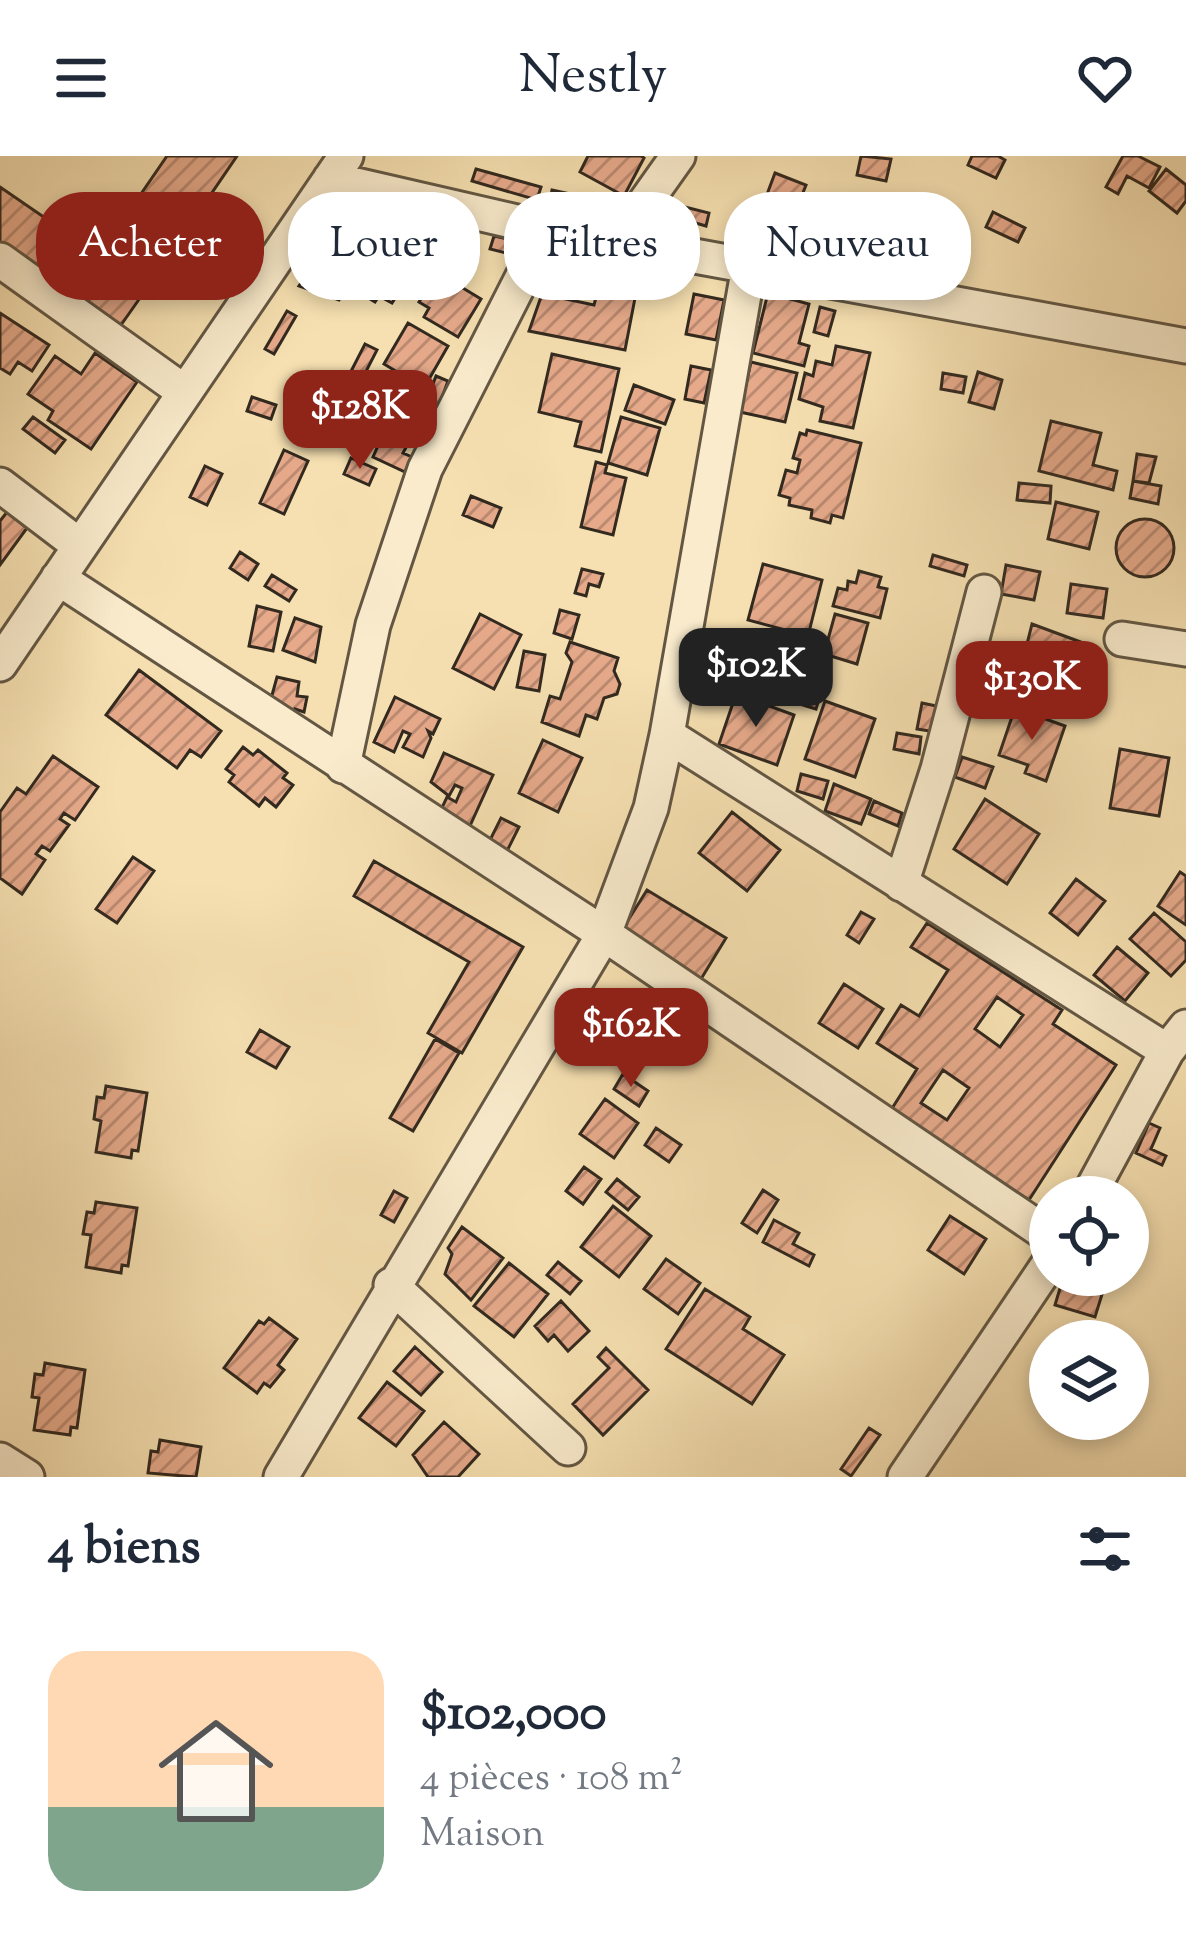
<!DOCTYPE html>
<html lang="fr">
<meta charset="utf-8">
<style>
body{margin:0;font-family:"Sorts Mill Goudy",serif;background:#f6f6f7;color:#1f2937;height:100vh;display:flex;flex-direction:column;font-size:45px;white-space:nowrap}
*{box-sizing:border-box;margin:0}
p{font-size:39px;color:#747a83}
.icon{flex:none;width:66px;height:66px;fill:none;stroke:currentColor;stroke-width:2;stroke-linecap:round;stroke-linejoin:round}
.map{position:relative;height:1321px;overflow:hidden}
.sheet{display:flex;flex-direction:column;background:#fff;flex:1}
.sheet>*{flex:none}
.hud{position:absolute;left:36px;top:36px;width:1116px;height:108px;display:flex;gap:24px}
.tools{position:absolute;left:1029px;top:1020px;display:grid;gap:24px}
.tools a{display:grid;place-items:center;width:120px;height:120px;border-radius:50%;background:#fff;box-shadow:0 6px 18px #0003;font-size:60px}
.price{position:absolute;translate:-50% -102px;padding:0 27px;border-radius:24px;background:#8f2418;color:#fff;font-size:39px;line-height:78px;filter:drop-shadow(0 3px 6px #0008)}
.price::after{content:'';position:absolute;left:50%;top:72px;width:36px;height:27px;margin-left:-18px;background:inherit;clip-path:polygon(0 0,100% 0,50% 100%)}
.price.current{background:#222;color:#fff}
ul{padding:0;list-style:none}
li{display:flex;align-items:center;gap:36px;height:300px;padding:0 48px}
li+li{border-top:3px solid #e0e1e3}
li span{display:grid;place-items:center;flex:none;width:336px;height:240px;border-radius:36px;color:#555}
li>.icon{margin-inline-start:auto}
span .icon{width:144px;height:144px;fill:#fffc;stroke-width:1}
li b{font-size:51px}
h2{display:flex;justify-content:space-between;align-items:center;height:144px;padding:0 48px;font-size:51px}
.tag{padding:0 42px;border-radius:48px;background:#fff;box-shadow:0 6px 18px #0003;font-size:42px;line-height:108px}
.tag.current{background:#8f2418;color:#fff}
header{display:flex;justify-content:space-between;align-items:center;height:156px;padding:0 48px;background:#fff;font-size:54px;font-weight:600}
.map>svg:first-child{display:block}
.building{fill:url(#building-hatch);stroke:#32291f;stroke-width:3;fill-rule:evenodd}
.lines{fill:none;stroke-linecap:round;stroke-linejoin:round}
.minor-casing{stroke:#635744;stroke-width:39}
.minor{stroke:#f9ebcc;stroke-width:33}
</style>
<header><svg class="icon" aria-label="menu" viewBox="0 0 24 24"><path d="M4 6h16M4 12h16M4 18h16"/></svg>Nestly<svg class="icon" aria-label="heart" viewBox="0 0 24 24"><path d="M12 20l-8-8c-3-5 5-10 8-4 3-6 11-1 8 4z"/></svg></header>
<div class="map">
<svg width="1186" height="1321" viewBox="0 0 1186 1321">
<defs>
<pattern id="building-hatch" width="6" height="6" patternUnits="userSpaceOnUse" patternTransform="scale(3)"><rect width="6" height="6" fill="#e6aa8b"/><path d="M-1 1l2-2M0 6l6-6M5 7l2-2" fill="none" stroke="#bb8a71"/></pattern>
</defs>
<rect width="100%" height="100%" fill="#f6e0b1"/>
<filter id="stains"><feTurbulence type="fractalNoise" baseFrequency=".00167" numOctaves="4"/><feColorMatrix values="0 0 0 0 .2 0 0 0 0 .09 0 0 0 0 .02 0 0 0 .5 -.17"/></filter>
<radialGradient id="worn" r=".72"><stop offset=".6" stop-color="#630" stop-opacity="0"/><stop offset="1" stop-color="#630" stop-opacity=".3"/></radialGradient>
<path class="building" d="M167 0H237L147 132 99 99Z
M588 0H641L644 2 624 40 580 16Z
M861 0 891 3 886 25 857 19Z
M972 0H998L1005 4 996 22 968 9Z
M1123 0H1138L1160 11 1149 32 1127 20 1118 38 1106 31Z
M476 13 541 31 537 44 472 25Z
M1166 13 1186 29V45L1177 57 1149 35Z
M775 17 806 29 796 54 783 49 780 57 770 53 774 44 766 41Z
M0 31 147 132 121 169 0 86Z
M552 34 611 47 599 66 549 51Z
M893 40 919 53 911 68 886 54Z
M851 42 876 51 854 114 828 105Z
M681 50 709 57 706 70 678 62Z
M349 53 388 71 339 144 299 130Z
M993 56 1025 72 1018 86 986 71Z
M494 80 521 86 518 100 490 93Z
M397 94 404 99 399 108 405 111 411 101 422 108 407 132 403 130 392 147 379 140 375 146 357 135 376 104 387 111Z
M568 99 640 116 625 194 529 175 542 138 594 149 599 130 564 122Z
M443 120 481 143 458 181 424 161 429 152 419 146 434 121 440 124Z
M768 137 809 148 799 187 809 190 804 210 753 197Z
M694 138 724 144 716 184 686 178Z
M820 151 835 155 828 180 814 176Z
M287 155 296 160 274 198 265 193Z
M0 157 49 189 32 215 18 206 10 218 0 212Z
M408 167 448 190 424 232 384 208Z
M365 188 377 194 358 231 346 225Z
M836 190 870 197 853 272 820 265 823 251 799 243 805 217 813 220 816 205 832 209Z
M95 197 137 226 91 293 48 264 53 255 28 238 55 200 81 218Z
M552 198 619 213 601 296 575 290 581 266 539 256Z
M751 206 797 217 785 266 740 256Z
M691 210 711 214 704 247 685 243Z
M978 216 1002 224 994 253 969 246Z
M943 217 966 221 963 237 941 233Z
M436 220 448 225 438 252 387 234 392 222 430 236Z
M634 229 674 244 665 268 625 254Z
M252 241 276 249 271 263 247 255Z
M33 261 65 284 55 297 23 273Z
M621 261 660 272 647 319 608 307Z
M1051 265 1101 277 1093 309 1117 315 1113 334 1039 315Z
M386 272 410 284 403 297 412 301 405 316 373 301Z
M807 274 861 287 843 362 832 359 830 367 811 362 812 354 789 349 790 342 779 339 786 314 797 317 800 304 793 302 800 277 806 279Z
M284 294 308 305 284 358 260 347Z
M1137 298 1156 301 1149 327 1133 325Z
M351 302 376 313 369 329 344 318Z
M596 306 607 309 605 317 626 322 613 379 581 371Z
M205 310 222 318 207 349 190 341Z
M1133 325 1161 330 1158 348 1130 342Z
M1019 327 1051 330 1050 347 1017 344Z
M471 340 501 352 493 371 463 359Z
M1056 346 1098 356 1089 393 1048 383Z
M7 356 27 372 0 409V365Z
M1116 392a29 29 0 1 1 58 0a29 29 0 1 1-58 0Z
M240 396 258 408 248 424 230 412Z
M933 399 967 409 964 420 930 410Z
M763 408 822 424 808 480 748 464Z
M1006 409 1040 416 1034 444 1001 438Z
M582 413 603 418 599 431 589 428 586 440 575 437Z
M859 415 881 421 878 431 887 433 880 462 833 450 838 432 847 434 848 425 856 427Z
M272 419 296 434 289 445 265 430Z
M1071 428 1107 433 1103 462 1067 457Z
M257 450 281 456 273 495 249 490Z
M560 454 579 459 572 483 554 477Z
M480 458 521 479 494 533 453 512Z
M835 458 868 467 857 508 824 498Z
M295 462 321 471 315 506 283 494Z
M1032 468 1086 488 1070 538 1086 542 1081 561 1022 545 1034 499 1025 496Z
M570 486 618 502 614 515 620 528 617 538 604 542 597 563 586 559 579 580 542 566 550 540 560 543 572 506 566 497Z
M699 494 726 503 717 530 690 521Z
M524 495 545 499 539 535 517 531Z
M785 502 827 515 816 553 774 540Z
M139 514 221 575 201 601 190 594 177 612 106 559Z
M277 521 299 526 297 540 307 541 304 556 295 553 292 566 269 550Z
M736 538 794 559 777 609 719 588Z
M395 541 440 563 433 578 428 575 431 582 423 601 403 591 410 578 403 575 394 596 374 586Z
M825 545 875 563 855 621 805 603Z
M922 547 941 551 936 576 917 573Z
M1015 552 1065 570 1046 625 1025 617 1028 609 999 599Z
M897 577 921 581 919 598 894 593Z
M543 584 582 602 558 656 519 637Z
M243 591 253 599 258 594 287 617 283 622 293 629 276 651 265 642 259 650 229 626 234 619 226 613Z
M1120 593 1169 602 1159 660 1110 652Z
M444 597 493 619 469 672 439 658 447 641 456 646 462 632 455 629 449 640 431 626Z
M53 600 98 631 75 664 64 657 60 663 69 669 50 695 42 690 36 698 45 704 22 738 0 722V656L17 632 26 638Z
M962 601 993 611 985 632 955 621Z
M801 618 828 625 823 643 797 635Z
M834 628 871 643 861 668 825 655Z
M985 643 1039 678 1007 728 954 693Z
M874 645 902 657 898 670 869 658Z
M732 656 780 694 747 735 699 697Z
M501 662 519 671 502 705 484 696Z
M133 701 154 715 117 767 96 753Z
M374 705 523 791 462 897 428 877 469 806 354 740Z
M1180 716 1186 720V769L1158 750Z
M1076 723 1105 745 1078 779 1050 757Z
M647 734 726 782 701 823 622 774Z
M861 756 874 763 859 787 847 779Z
M1154 757 1186 786V804L1171 820 1130 783Z
M927 767 1062 854 1053 868 1116 909 1029 1044 891 954 917 913 877 887 901 849 919 860 948 814 911 791ZM997 841 1023 859 1000 891 975 873ZM943 914 969 932 947 964 921 947Z
M1117 791 1148 817 1125 845 1094 819Z
M844 828 883 853 858 892 819 867Z
M260 874 289 891 276 912 247 896Z
M435 883 459 897 413 975 390 962Z
M623 918 648 935 639 950 614 933Z
M106 930 147 937 138 995 132 994 131 1002 96 996 101 965 94 963 97 941 104 942Z
M605 943 638 967 614 1002 580 978Z
M1149 967 1160 972 1151 993 1166 1000 1162 1009 1136 997Z
M656 972 681 989 669 1006 645 989Z
M584 1011 601 1023 583 1048 566 1035Z
M617 1023 639 1041 628 1054 606 1036Z
M763 1034 778 1044 757 1077 742 1067Z
M394 1035 407 1042 394 1066 381 1059Z
M96 1046 137 1052 128 1110 122 1109 121 1117 86 1111 91 1079 83 1078 87 1056 94 1057Z
M613 1050 651 1080 619 1121 581 1091Z
M950 1060 986 1083 964 1118 928 1094Z
M774 1064 799 1077 793 1088 814 1099 809 1110 763 1086Z
M462 1071 503 1102 471 1144 445 1118 452 1098 448 1092Z
M666 1103 700 1127 678 1158 644 1133Z
M558 1106 581 1125 570 1138 547 1119Z
M509 1107 548 1138 514 1181 474 1150Z
M1064 1119 1104 1132 1095 1161 1055 1149Z
M705 1133 750 1161 743 1173 784 1199 752 1248 666 1193Z
M561 1145 589 1175 568 1195 554 1179 548 1185 535 1170Z
M269 1162 297 1183 278 1209 284 1214 270 1231 264 1227 257 1237 224 1212 259 1165 264 1168Z
M415 1191 442 1216 421 1239 394 1215Z
M606 1192 648 1234 603 1279 573 1248 609 1212 598 1201Z
M45 1207 85 1214 77 1272 71 1271 70 1279 34 1274 39 1242 32 1241 35 1218 43 1219Z
M387 1226 424 1255 396 1290 359 1262Z
M444 1266 479 1298 458 1321H428L413 1299Z
M869 1272 880 1279 851 1320 841 1313Z
M160 1284 201 1291 196 1321 148 1317 151 1295 158 1296Z"/>
<g class="lines">
<g class="minor-casing">
<path id="minor" d="M330 23 547 73 1186 190
M617 86 678 0
M0 104 183 235
M0 329 80 390
M58 422 604 778 1050 1080
M1122 483 1186 493
M0 508 346 0
M667 579 1167 895
M343 610 373 469 425 313 547 73
M901 728 938 613 984 436
M1088 1041 1167 895 1186 871
M391 1129 568 1292
M0 1304 27 1321
M281 1321 604 778 651 652 667 579 749 110
M905 1321 1050 1106"/>
</g>
<use href="#minor" class="minor"/>
</g>
<rect width="100%" height="100%" filter="url(#stains)"/>
<rect width="100%" height="100%" fill="url(#worn)"/>
</svg>
<div class="tools">
<a><svg class="icon" aria-label="locate" viewBox="0 0 24 24"><circle cx="12" cy="12" r="6"/><path d="M12 2v4M12 18v4M2 12h4M18 12h4"/></svg></a>
<a><svg class="icon" aria-label="layers" viewBox="0 0 24 24"><path d="M12 4l9 5-9 5-9-5zM3 14l9 5 9-5"/></svg></a>
</div>
<b class="price" style="left:360px;top:316px">$128K</b>
<b class="price current" style="left:756px;top:574px">$102K</b>
<b class="price" style="left:1032px;top:587px">$130K</b>
<b class="price" style="left:631px;top:934px">$162K</b>
<div class="hud">
<a class="tag current">Acheter</a>
<a class="tag">Louer</a>
<a class="tag">Filtres</a>
<a class="tag">Nouveau</a>
</div>
</div>
<section class="sheet">
<h2>4 biens<svg class="icon" aria-label="filters" viewBox="0 0 24 24"><path d="M4 7h16M4 17h16"/><circle cx="9" cy="7" r="2"/><circle cx="15" cy="17" r="2"/></svg></h2>
<ul>
<li><span style="background:linear-gradient(#ffd9b3 65%,#7fa58c 0)"><svg class="icon" aria-label="home" viewBox="0 0 24 24"><path d="M3 11l9-7 9 7M6 9v11h12V9"/></svg></span><div><b>$102,000</b><p>4 pièces · 108 m²</p><p>Maison</p></div></li>
</ul>
</section>
